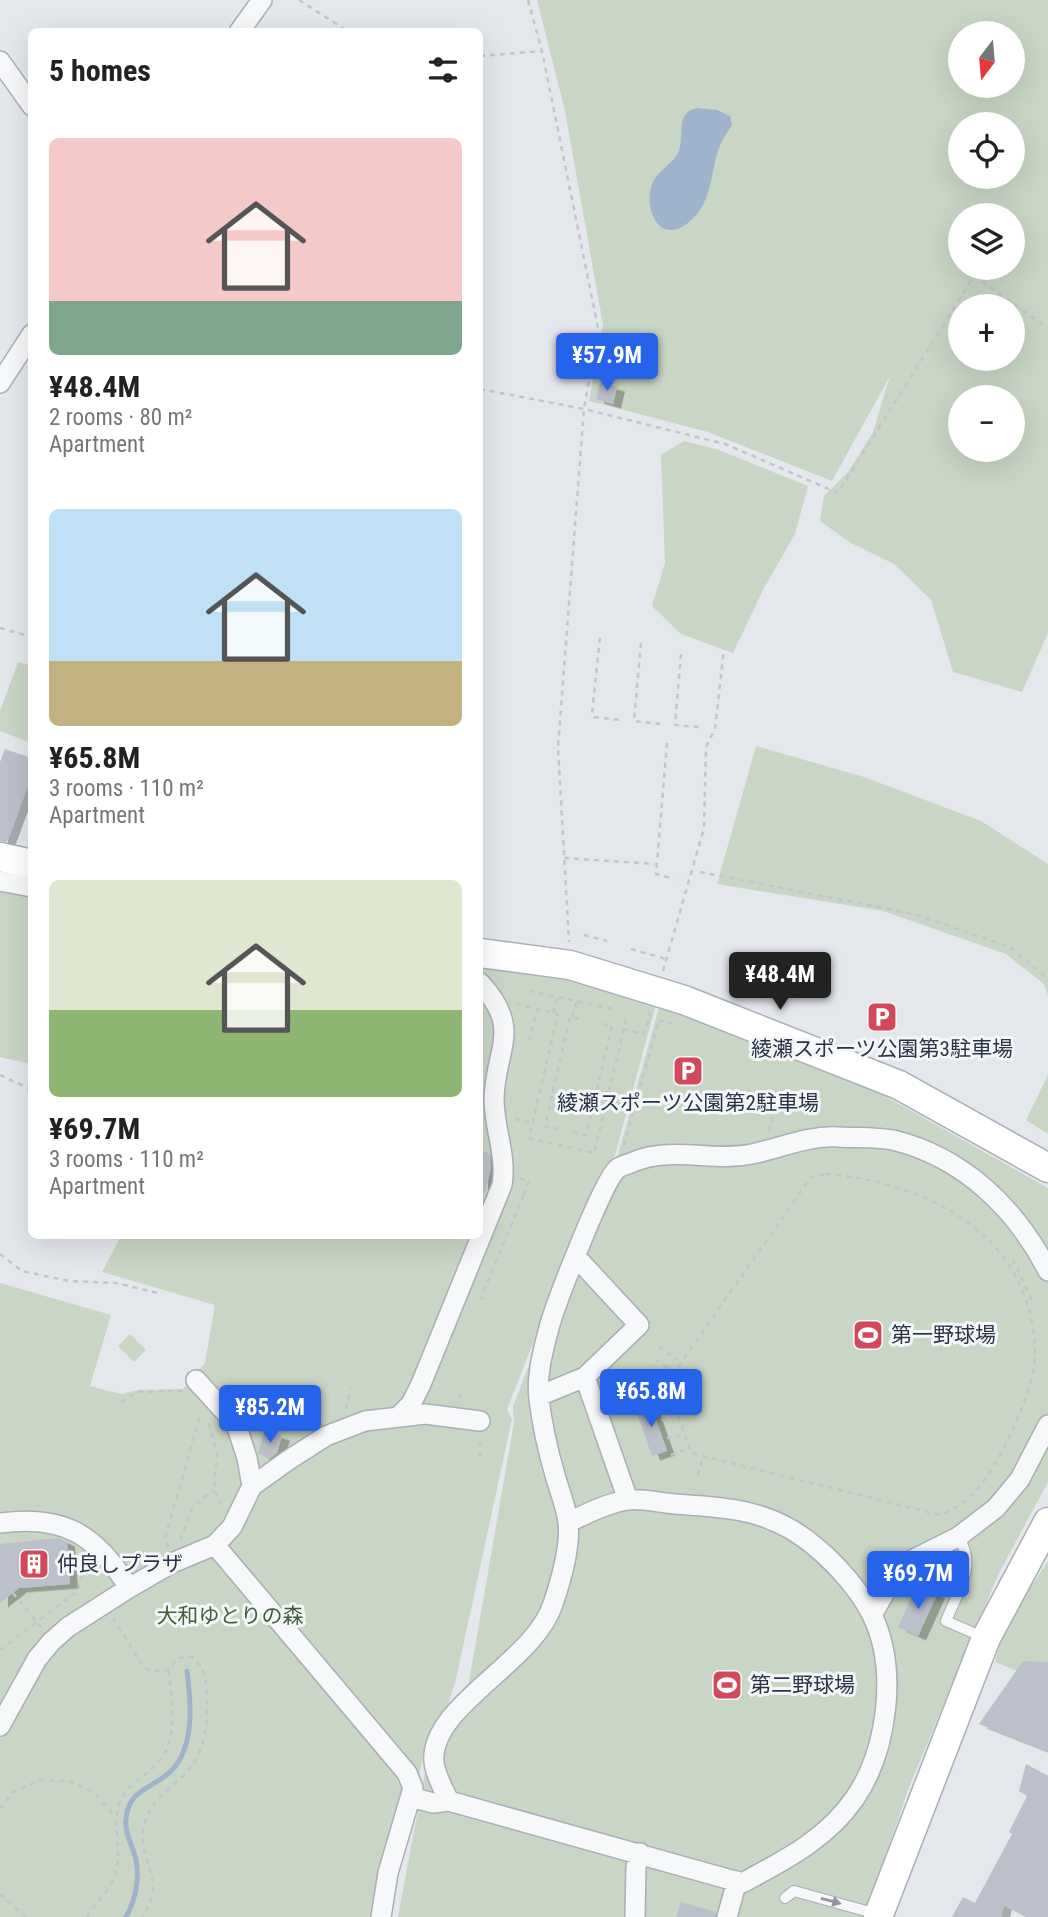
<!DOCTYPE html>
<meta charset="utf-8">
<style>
body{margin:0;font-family:"Roboto Condensed","Noto Sans JP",sans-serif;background:#f2f2f2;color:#222;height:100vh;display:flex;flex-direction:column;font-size:26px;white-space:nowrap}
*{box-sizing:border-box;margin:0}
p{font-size:23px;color:#767676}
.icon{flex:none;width:38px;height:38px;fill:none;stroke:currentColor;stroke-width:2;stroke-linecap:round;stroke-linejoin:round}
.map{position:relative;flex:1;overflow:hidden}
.sheet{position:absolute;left:28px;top:28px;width:455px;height:1211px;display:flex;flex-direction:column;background:#fff;border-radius:10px;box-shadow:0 7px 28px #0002}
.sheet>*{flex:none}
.needle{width:46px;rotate:196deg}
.controls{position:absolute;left:948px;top:21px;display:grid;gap:14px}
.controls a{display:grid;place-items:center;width:77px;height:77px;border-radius:50%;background:#fff;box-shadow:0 7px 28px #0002;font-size:35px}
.price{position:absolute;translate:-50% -60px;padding:0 16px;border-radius:7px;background:#2563eb;color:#fff;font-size:23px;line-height:46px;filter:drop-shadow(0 2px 4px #0008)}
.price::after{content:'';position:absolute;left:50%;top:42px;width:21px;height:16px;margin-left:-10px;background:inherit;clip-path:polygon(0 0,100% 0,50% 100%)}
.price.on{background:#222;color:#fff}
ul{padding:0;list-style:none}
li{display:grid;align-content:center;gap:14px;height:371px;padding:0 21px}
li span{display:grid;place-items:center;height:217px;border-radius:10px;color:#555}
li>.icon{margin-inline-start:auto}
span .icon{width:126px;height:126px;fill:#fffc;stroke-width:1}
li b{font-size:30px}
h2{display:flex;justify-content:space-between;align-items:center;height:84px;padding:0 21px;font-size:30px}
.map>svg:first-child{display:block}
.green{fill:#c9d6c5;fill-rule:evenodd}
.water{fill:#9fb4cc}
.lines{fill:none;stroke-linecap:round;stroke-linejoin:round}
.stream{stroke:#9fb4cc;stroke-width:5}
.building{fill:#bbc0ca;filter:url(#shadow)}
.lane-casing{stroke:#a9aeb7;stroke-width:12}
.street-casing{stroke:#a9aeb7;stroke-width:22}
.secondary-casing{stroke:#a9aeb7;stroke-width:31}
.path{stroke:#c2c5cb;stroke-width:2.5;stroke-dasharray:5 5;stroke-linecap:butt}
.lane{stroke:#f7f8fa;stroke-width:10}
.street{stroke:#f7f8fa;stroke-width:19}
.secondary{stroke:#fff;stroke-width:28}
.oneway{fill:#9196a0}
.labels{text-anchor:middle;stroke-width:6;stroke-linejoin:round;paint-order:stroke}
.poi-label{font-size:21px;fill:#2b3445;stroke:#f4f6f9;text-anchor:start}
.park-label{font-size:21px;fill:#3f6138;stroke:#f4f6f9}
</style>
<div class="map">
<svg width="1048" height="1917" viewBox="0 0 1048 1917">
<defs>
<filter id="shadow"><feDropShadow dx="8" dy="4.5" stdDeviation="0" flood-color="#0004"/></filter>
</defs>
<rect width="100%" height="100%" fill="#e4e7ec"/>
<path class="green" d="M537 0H1048V633L1022 692 953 672 931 600 894 564 851 543 820 521 824 496 848 472 873 432 890 376 832 481 708 432 589 401 603 325 565 111ZM961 33H1013V86H961ZM961 124H1013V177H961ZM961 215H1013V268H961ZM961 306H1013V359H961ZM961 397H1013V450H961Z
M684 441 719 450 808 486 795 534 764 588 733 653 681 634 652 606 665 563 661 455Z
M18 662 31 665V743L0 731V711Z
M756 746 864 777 981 821 1048 864V995L1044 984 1006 954 883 911 717 884Z
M0 866 31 873V1064L0 1057Z
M480 962 550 970 657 1001 612 1166 591 1197 507 1409 512 1419 456 1679 447 1708 428 1736 399 1861 390 1917H0V1283L111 1315 90 1386 121 1394 138 1390 183 1389 205 1363 215 1305 102 1272 121 1236H480Z
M660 1003 860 1082 1048 1188V1482L998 1575 909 1787 865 1917H398L432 1735 469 1682 514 1422 513 1407 592 1200 615 1166Z
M1048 1075V1134L1026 1120Z
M130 1334 146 1350 134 1362 118 1346Z
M1048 1561V1664L1017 1671 995 1662 1005 1625Z"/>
<path class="water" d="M697 108 717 110 730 116 732 125C726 134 720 143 717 154 710 179 711 204 689 222 658 248 642 205 653 182 659 170 672 164 678 153 686 137 673 113 697 108Z"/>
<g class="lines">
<path class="stream" d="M126 1917C135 1901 140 1878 136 1860 133 1846 124 1833 126 1818 129 1788 155 1788 172 1770 195 1746 191 1702 187 1671"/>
</g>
<path class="building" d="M600 383 617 387 613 404 596 399Z
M5 749 32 758V774L7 842 0 841V762Z
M480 1150 490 1154 491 1168 485 1192H480Z
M650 1403 667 1451 652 1456 635 1408Z
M265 1431 282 1436 277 1453 269 1459 258 1453Z
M58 1538 67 1542 70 1584 19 1588 0 1603V1544Z
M917 1586 937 1594 918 1636 898 1627Z
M1023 1661 1048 1662V1751L979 1724Z
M1026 1764 1048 1776V1917H1026L1004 1905 1001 1917H952L963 1897 975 1903 1012 1834 1009 1832 1027 1796 1019 1791Z
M681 1902 716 1912 715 1917H676Z"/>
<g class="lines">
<g class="lane-casing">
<path id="lane" d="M958 1537C978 1565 958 1591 946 1621L983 1637
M785 1898 794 1891 877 1914"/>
</g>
<g class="street-casing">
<path id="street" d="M239 32 262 0
M0 61 32 106
M0 383 32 334
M0 881 32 887
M585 1377 628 1500
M196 1380 236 1424 247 1458 252 1486
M539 1396 585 1377 639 1325 577 1258
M400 1415 411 1404 421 1384 502 1185C507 1155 494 1129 494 1099 495 1049 523 1029 480 983
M0 1523C64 1515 96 1534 129 1588
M568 1523C585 1514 608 1503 627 1500 642 1498 660 1503 675 1504 716 1507 756 1508 792 1530 822 1548 856 1583 872 1615 898 1668 888 1749 855 1798 827 1839 785 1860 742 1883L449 1801C444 1790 435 1775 434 1762 429 1706 534 1663 553 1604 561 1580 571 1547 568 1522 566 1506 559 1490 555 1475 548 1451 542 1424 539 1399 536 1377 543 1350 549 1328 555 1305 603 1181 617 1169 620 1166 629 1164 633 1162 672 1146 712 1162 752 1154 781 1148 808 1135 839 1137 856 1138 876 1137 893 1140 963 1157 1016 1208 1048 1271
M215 1545 407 1773 413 1788 388 1873 381 1917
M872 1615 900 1566 958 1537 996 1508 1020 1479 1048 1425
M0 1726 37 1659 51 1642 68 1627 129 1588 172 1563 215 1545 232 1527 252 1486 290 1459 326 1436 365 1421 425 1414 480 1421
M411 1797 433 1803 449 1801
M635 1917 636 1867 640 1853
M727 1917 737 1881"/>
</g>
<g class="secondary-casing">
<path id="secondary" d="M0 857 32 864
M480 953 570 965 684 1000 899 1085 1048 1168
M878 1917 986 1638 1048 1522"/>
</g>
<path class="path" d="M299 0 349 32
M528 0 542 51 598 328 584 409 558 747 569 942
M480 56 542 51
M480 389 584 409 725 444 838 493 974 276 1048 328
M0 628 32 637
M600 638 592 714 594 717 620 720
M641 643 634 721 660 724
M681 654 675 725 699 727
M667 743 656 874 674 879
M564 858 655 864
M700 872 914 914 1010 947 1048 979
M584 935 607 941
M631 949 666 959
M663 971 704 828 706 747 715 729 724 649
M529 991 613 1009
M516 1004 558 1014 529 1138 594 1153 627 1016
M553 1013 558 997
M572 1017 577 1001
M623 1029 644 1034 650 1014
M529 1041 537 1010
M0 1075 32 1090
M515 1119 533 1123
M559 1129 545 1126 570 1017 584 1020
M769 1131 773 1117
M573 1132 586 1135 612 1026 598 1023
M624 1145 659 1020 673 1024
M826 1174C927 1182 1029 1234 1035 1347 1036 1377 1023 1407 1011 1433 995 1467 977 1501 940 1515L691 1453 667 1383 811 1177Z
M520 1178 529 1181 524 1194 527 1196
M0 1254 22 1271 69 1281 116 1283 158 1293
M1013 1259 1034 1305
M484 1299 481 1298 524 1194
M659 1347 678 1360
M655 1359 669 1369
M645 1385 659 1383
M459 1399 463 1389
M121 1402 137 1392 182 1391
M655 1405 667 1401
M346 1409 351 1388
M661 1420 672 1416
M209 1423 217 1454 214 1490 221 1505
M667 1438 679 1435
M671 1455 684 1450
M480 1457V1439
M698 1475 702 1460
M180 1540 193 1506 214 1490
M168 1547 165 1538 201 1412
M13 1593 42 1628
M113 1618 144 1668 151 1671 168 1670 178 1658 192 1657C204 1666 207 1682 207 1696 208 1725 205 1755 183 1776 166 1792 151 1800 144 1825 136 1860 169 1881 142 1917
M0 1650 78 1591 85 1563
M0 1809 13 1792 40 1780 69 1781 93 1792 116 1817
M0 1894 26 1917
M87 1917C97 1900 114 1887 117 1867 121 1845 112 1824 120 1802 128 1783 144 1777 157 1764 180 1739 172 1699 168 1670"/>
<use href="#lane" class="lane"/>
<use href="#street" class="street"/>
<use href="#secondary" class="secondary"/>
</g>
<defs><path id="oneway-solid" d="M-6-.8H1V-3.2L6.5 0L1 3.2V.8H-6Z" transform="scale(1.75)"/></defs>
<use class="oneway" href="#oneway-solid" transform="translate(831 1901) rotate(15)"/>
<defs>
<g id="parking-square" transform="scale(1.575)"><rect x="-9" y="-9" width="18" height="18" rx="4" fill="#d1495b" stroke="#f4f6f9"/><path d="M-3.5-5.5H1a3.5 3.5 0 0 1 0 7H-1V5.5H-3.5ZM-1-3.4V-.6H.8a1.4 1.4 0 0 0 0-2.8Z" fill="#fff"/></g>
<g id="stadium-square" transform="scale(1.575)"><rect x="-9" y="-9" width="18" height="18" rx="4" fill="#d1495b" stroke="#f4f6f9"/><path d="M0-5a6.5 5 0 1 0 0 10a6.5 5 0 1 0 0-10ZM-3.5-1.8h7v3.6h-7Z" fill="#fff"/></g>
<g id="building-square" transform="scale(1.575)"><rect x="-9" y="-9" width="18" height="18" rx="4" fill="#d1495b" stroke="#f4f6f9"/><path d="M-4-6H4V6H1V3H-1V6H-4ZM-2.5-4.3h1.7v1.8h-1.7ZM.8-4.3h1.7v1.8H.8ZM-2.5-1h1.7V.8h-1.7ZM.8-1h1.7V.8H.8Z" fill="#fff"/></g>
</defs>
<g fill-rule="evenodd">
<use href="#parking-square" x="882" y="1017"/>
<use href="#parking-square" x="688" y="1071"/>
<use href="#stadium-square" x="868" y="1335"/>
<use href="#building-square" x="34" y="1564"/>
<use href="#stadium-square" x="727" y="1685"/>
</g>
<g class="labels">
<g class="poi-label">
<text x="882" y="1056" text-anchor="middle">綾瀬スポーツ公園第3駐車場</text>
<text x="688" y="1110" text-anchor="middle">綾瀬スポーツ公園第2駐車場</text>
<text x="891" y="1342">第一野球場</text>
<text x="57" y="1571">仲良しプラザ</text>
<text x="750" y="1692">第二野球場</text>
</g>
<g class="park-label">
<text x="230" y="1623">大和ゆとりの森</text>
</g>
</g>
</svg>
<div class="controls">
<a><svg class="needle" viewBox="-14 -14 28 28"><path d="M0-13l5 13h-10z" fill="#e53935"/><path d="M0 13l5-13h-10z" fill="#767676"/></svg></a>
<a><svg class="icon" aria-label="locate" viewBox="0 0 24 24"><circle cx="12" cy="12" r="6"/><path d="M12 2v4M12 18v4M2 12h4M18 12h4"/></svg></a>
<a><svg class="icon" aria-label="layers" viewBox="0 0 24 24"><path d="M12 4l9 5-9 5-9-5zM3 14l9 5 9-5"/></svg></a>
<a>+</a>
<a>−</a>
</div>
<b class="price" style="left:607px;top:393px">¥57.9M</b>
<b class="price on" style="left:780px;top:1012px">¥48.4M</b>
<b class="price" style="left:651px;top:1429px">¥65.8M</b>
<b class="price" style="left:270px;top:1445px">¥85.2M</b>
<b class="price" style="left:918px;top:1611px">¥69.7M</b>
<section class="sheet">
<h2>5 homes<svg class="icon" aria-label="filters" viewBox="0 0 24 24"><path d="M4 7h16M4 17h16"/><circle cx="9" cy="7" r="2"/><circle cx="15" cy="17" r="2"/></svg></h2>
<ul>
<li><span style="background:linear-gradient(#f6c9c9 75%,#7fa58c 0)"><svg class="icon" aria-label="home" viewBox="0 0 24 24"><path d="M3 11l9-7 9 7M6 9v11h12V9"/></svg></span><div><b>¥48.4M</b><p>2 rooms · 80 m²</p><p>Apartment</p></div></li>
<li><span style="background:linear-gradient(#bfe0f5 70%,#c2b280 0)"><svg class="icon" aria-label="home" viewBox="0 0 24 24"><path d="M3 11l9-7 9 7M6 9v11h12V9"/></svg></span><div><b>¥65.8M</b><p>3 rooms · 110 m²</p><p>Apartment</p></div></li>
<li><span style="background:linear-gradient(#dfe7d0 60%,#8fb573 0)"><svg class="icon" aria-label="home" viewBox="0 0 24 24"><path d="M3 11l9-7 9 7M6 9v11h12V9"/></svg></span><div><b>¥69.7M</b><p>3 rooms · 110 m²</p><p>Apartment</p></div></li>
</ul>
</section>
</div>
